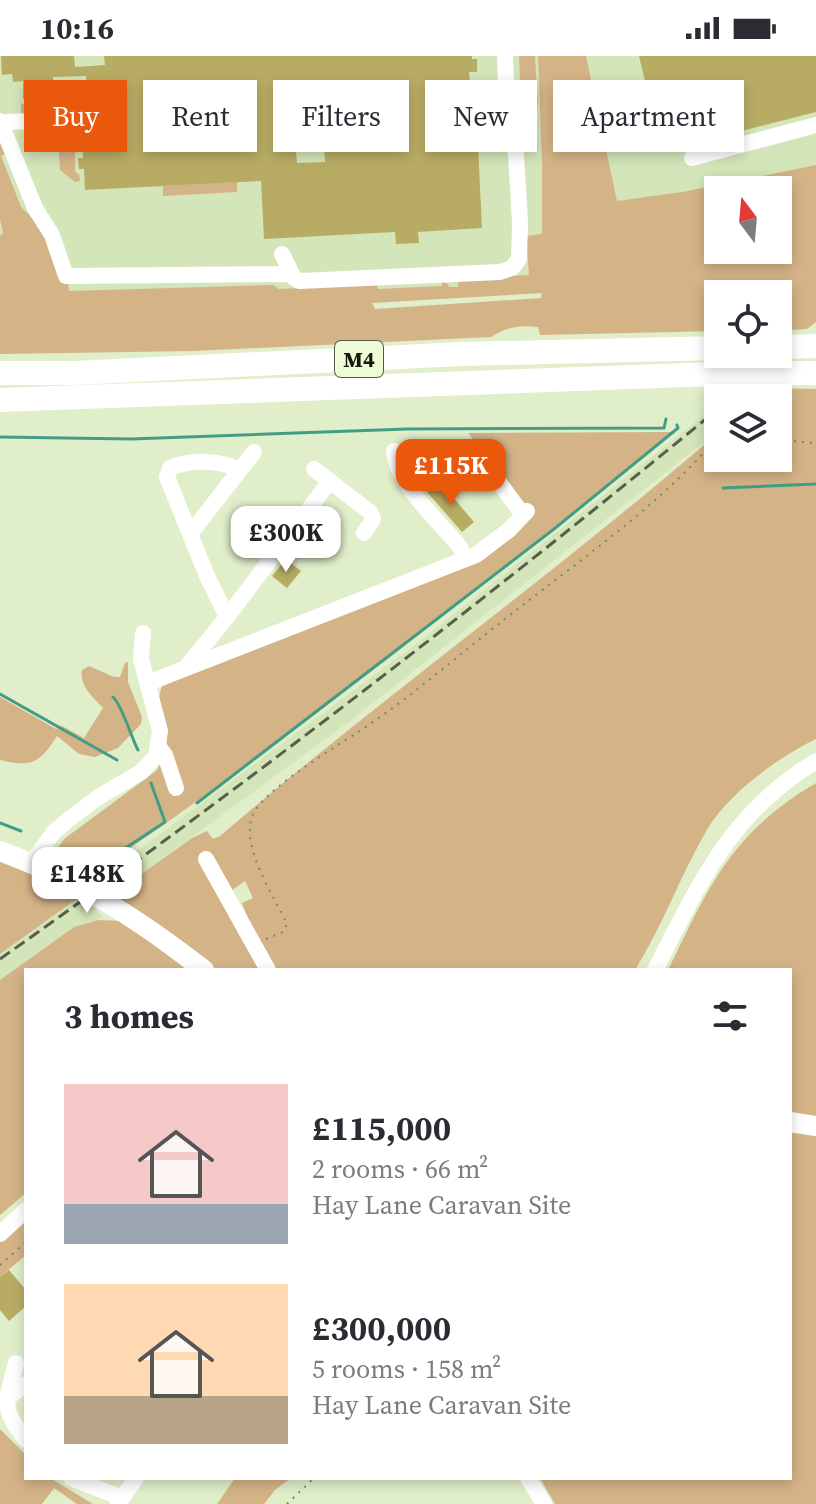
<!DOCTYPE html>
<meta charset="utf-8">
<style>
body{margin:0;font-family:"Source Serif 4",serif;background:#f2f2f3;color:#2b2b33;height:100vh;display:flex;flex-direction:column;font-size:30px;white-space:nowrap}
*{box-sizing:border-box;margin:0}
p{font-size:26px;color:#7c7c81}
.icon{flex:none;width:44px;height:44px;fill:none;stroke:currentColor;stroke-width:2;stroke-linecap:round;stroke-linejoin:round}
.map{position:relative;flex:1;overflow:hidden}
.sheet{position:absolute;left:24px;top:912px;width:768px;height:512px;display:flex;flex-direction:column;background:#fff;border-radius:0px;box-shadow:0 4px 12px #0003}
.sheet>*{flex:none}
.banner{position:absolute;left:24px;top:24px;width:768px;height:72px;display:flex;gap:16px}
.needle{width:52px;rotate:344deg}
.tools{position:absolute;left:704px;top:120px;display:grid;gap:16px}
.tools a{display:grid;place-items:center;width:88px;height:88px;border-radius:0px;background:#fff;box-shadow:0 4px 12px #0003;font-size:40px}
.price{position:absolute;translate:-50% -68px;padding:0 18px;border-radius:16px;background:#fff;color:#222;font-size:26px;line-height:52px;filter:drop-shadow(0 2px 4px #0008)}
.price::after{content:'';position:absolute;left:50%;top:48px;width:24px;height:18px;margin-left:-12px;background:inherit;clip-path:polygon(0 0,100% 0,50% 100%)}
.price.current{background:#ea580c;color:#fff}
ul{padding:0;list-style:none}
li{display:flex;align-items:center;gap:24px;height:200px;padding:0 40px}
li span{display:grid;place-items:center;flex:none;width:224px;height:160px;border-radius:0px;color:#555}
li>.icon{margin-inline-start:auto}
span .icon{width:96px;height:96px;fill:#fffc;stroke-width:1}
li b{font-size:34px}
h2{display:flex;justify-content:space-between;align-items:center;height:96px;padding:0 40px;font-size:34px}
.pill{padding:0 28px;border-radius:0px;background:#fff;box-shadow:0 4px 12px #0003;font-size:28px;line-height:72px}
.pill.current{background:#ea580c;color:#fff}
.status{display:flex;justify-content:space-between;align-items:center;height:56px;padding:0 40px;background:#fff;direction:ltr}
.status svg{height:22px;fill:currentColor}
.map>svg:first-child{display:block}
.built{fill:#d4e5b9}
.green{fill:#d4b487;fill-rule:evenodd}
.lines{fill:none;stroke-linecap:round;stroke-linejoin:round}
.stream{stroke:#429d87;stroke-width:3}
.building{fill:#b8ac64;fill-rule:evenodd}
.path{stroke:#7c866d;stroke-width:2;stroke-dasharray:2 6;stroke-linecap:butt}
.minor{stroke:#fff;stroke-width:16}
.major{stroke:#fff;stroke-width:20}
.highway{stroke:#fff;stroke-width:24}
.rail{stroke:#575f4a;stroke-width:3;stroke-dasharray:12 6;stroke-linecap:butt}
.labels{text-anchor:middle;stroke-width:8;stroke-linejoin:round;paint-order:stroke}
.shield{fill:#edfcd7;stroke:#545c48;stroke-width:2}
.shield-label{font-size:22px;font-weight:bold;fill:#13180b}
</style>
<div class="status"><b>10:16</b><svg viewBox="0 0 49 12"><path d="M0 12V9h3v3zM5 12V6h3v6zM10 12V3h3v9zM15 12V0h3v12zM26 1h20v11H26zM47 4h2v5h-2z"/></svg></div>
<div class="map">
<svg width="816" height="1448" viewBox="0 0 816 1448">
<rect width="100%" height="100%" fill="#e0eeca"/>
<path class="built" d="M0 0H816V109L682 136 586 150 537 237 0 267Z
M718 344V375L354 662 117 836 96 826 420 585 698 364Z
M78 842 93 850 103 862 74 871 0 924V898Z"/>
<path class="green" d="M519 0H535L538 49 521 50Z
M538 0H586L617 145 682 136 816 109V266L807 273 778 275V238H718V275L540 279 538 271C519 269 507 271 491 281L193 295 0 298V180L3 177 0 163V77L8 97 1 100 21 151 38 168 52 197 61 226H68L69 235 273 229 279 233 377 229 378 233 442 230V225L448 228 449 231H458V226L442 223 529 219 526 180 542 178V104ZM718 134H778V194H718ZM542 237 541 242 375 253 372 247Z
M85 34 86 45 100 44 99 52 92 56 21 60V48L65 46V37Z
M57 69 79 71V94L75 97V115L79 119 80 125 75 126 60 114Z
M237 126V136L163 140V130Z
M772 332 816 333V683C780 700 729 737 708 772 681 818 663 869 635 914H276L253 876 242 847 253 842 245 825 222 841 264 914H217L183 886 112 839 192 782 207 775 213 783 220 780C382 641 556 517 718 377V402H778V342H760Z
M673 376C485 529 295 680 94 817L58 803 56 795 64 783 156 715C184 675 147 664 163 628L471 505 526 449 492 411 502 403 493 392 484 397 468 377Z
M128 606V626L142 661 141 668 118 692 95 701 79 698 57 680C40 707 31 712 0 704V641L56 673 62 670 84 682 103 652C93 641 79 630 82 614L89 610 114 621H120L125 607Z
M816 727V1061L790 1057V914H668C709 830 731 777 816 727Z
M0 805 71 835 78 842 0 898Z
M98 864 123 865 187 914H26V1137L0 1159V924L74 871Z
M790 1074 816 1079V1448H555L540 1422H790Z
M26 1165V1199L0 1221V1186Z
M0 1373 26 1399V1422H50L93 1448H77L54 1432 42 1448H0Z
M235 1422H291L275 1434 264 1448H217Z"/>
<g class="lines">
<path class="stream" d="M0 381 131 383 407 373 664 372 666 363
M723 432 816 428
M0 638 117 704
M113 641C122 649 131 681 138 694
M197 747 554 473 678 372 677 369
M0 767 21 775
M67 793 100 809 165 766 151 727"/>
</g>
<path class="building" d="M1 0H74L75 11 105 9 104 0H472V3H477V16H469L470 25H467L469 63 487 62 488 91H478L482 172 418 176 419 187 396 188 395 176 264 183 261 125 85 134 84 113H79L78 102H83L82 74 108 70 106 42 87 43 86 20 53 21 54 42 23 43V25L13 26 12 18 2 19ZM332 49 333 69 323 70 325 106 297 107 296 95 279 96 277 63 301 62V51Z
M639 0H816V56L662 95Z
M440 426 474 466 462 476 427 436Z
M318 460 335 474 319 488 305 476Z
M286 503 301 515 287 532 272 520Z
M9 1214 26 1234V1250L9 1265 0 1254V1221Z"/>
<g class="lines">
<path class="path" d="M751 342 759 336
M778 384 816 387
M266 883 283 876 287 868C274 840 241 792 252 761 259 737 332 693 355 678 408 644 456 601 505 563 578 505 657 452 718 381
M0 1209 26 1186
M287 1448 314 1422"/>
<path class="minor" d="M0 65 35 152 52 179 66 220 292 218
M1 69 8 66 98 62
M692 102 816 69
M282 198 294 222 299 225 500 216 512 212 519 203 520 167 516 98 508 74 507 57 505 0
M394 395C397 429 439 465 460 491L465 503
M476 395 523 459
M314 413 370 456 373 463 364 477
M190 478 254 396
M227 561 207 520 167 421 170 412C191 403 220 404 240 414
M188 609 227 561 330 425
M148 627 476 499 509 474 527 455
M159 691 165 699 176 732
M206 803 268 914
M31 807 54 776 68 764 97 742 141 716 156 700 160 675 141 603 143 577
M655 914C700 827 729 758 816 705
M0 1178 26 1154
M16 1307C6 1346 0 1352 26 1384
M6 1343 26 1328
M71 1422 122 1442
M528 1422 544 1448
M118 1448 136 1422"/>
<path class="major" d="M0 795C76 823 140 864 204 914
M790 1066 816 1070"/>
<path class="highway" d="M778 291 816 290
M0 317H75L461 298 718 292
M0 344 714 318 816 317"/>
<path class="rail" d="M731 342 735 339
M0 903C247 729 485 544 718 353"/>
</g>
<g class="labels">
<rect class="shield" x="335" y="285" width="48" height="36" rx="6"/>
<g class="shield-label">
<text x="359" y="311">M4</text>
</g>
</g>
</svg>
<div class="tools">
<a><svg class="needle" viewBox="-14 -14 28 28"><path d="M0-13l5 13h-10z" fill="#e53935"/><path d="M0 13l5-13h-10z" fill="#7c7c81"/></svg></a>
<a><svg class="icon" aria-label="locate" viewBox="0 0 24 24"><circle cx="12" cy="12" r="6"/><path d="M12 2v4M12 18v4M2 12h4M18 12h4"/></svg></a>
<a><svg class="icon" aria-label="layers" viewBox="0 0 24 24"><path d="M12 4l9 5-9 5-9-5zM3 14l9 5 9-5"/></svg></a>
</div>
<b class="price current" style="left:451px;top:451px">£115K</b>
<b class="price" style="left:286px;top:518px">£300K</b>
<b class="price" style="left:87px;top:859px">£148K</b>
<div class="banner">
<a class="pill current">Buy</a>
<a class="pill">Rent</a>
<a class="pill">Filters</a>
<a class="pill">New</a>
<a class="pill">Apartment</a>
</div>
<section class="sheet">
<h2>3 homes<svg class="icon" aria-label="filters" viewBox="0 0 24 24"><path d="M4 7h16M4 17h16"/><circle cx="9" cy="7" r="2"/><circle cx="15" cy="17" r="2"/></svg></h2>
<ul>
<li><span style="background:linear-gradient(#f6c9c9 75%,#9aa5b1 0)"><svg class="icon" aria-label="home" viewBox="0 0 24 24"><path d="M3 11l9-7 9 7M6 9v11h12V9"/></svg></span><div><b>£115,000</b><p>2 rooms · 66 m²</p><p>Hay Lane Caravan Site</p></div></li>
<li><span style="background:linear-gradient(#ffd9b3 70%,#b9a48a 0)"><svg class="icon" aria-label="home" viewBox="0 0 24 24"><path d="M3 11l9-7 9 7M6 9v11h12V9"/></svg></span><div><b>£300,000</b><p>5 rooms · 158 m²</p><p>Hay Lane Caravan Site</p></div></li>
</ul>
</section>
</div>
